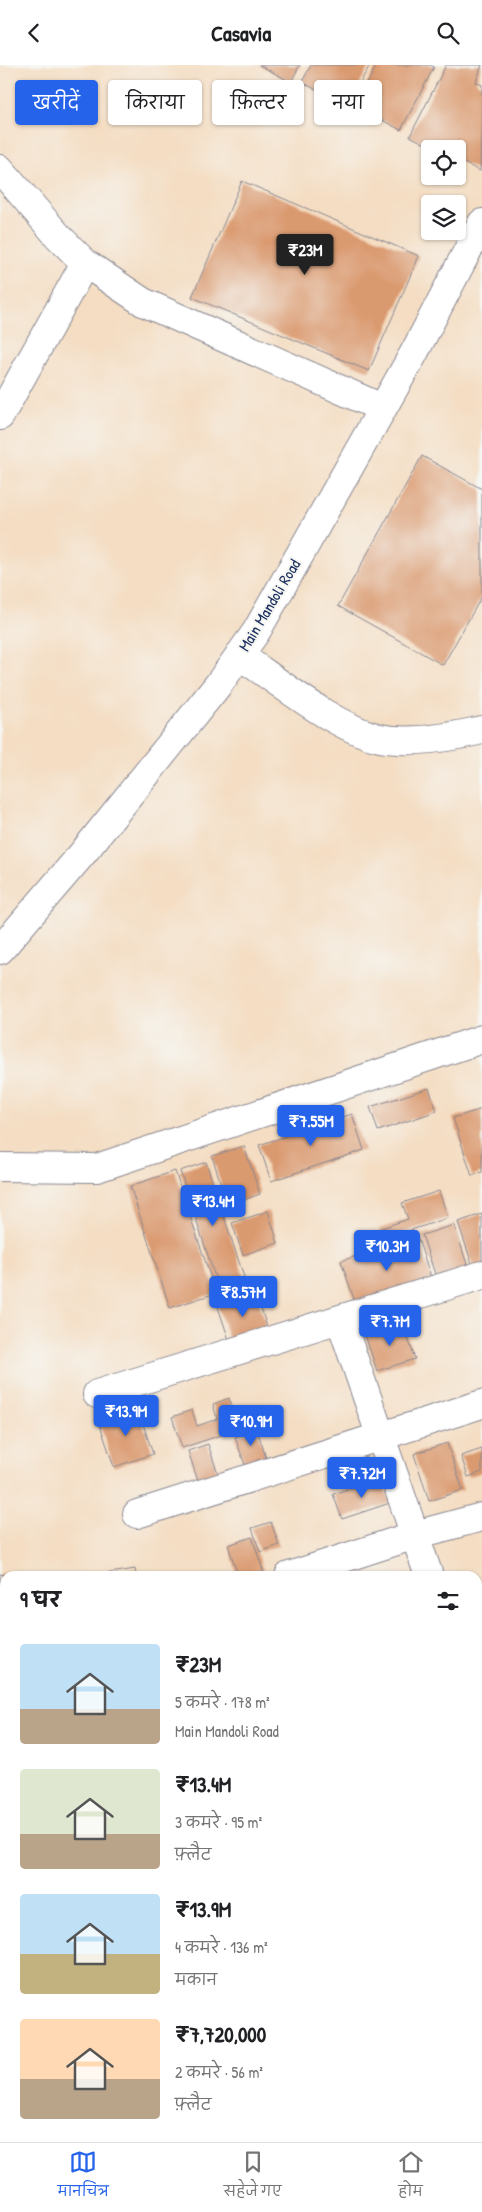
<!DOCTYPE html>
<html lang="hi">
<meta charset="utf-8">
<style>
body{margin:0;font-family:"Patrick Hand","Playpen Sans Deva",sans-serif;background:#f6f6f6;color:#202124;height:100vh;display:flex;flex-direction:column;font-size:19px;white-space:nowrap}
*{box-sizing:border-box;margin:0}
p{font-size:16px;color:#757577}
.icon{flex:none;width:28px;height:28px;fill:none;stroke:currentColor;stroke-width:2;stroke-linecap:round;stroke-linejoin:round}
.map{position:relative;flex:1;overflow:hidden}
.drawer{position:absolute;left:0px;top:1506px;width:482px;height:571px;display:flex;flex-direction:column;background:#fff;border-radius:15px 15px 0 0;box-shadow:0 1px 4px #0004}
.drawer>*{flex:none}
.top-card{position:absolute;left:15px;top:15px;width:452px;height:45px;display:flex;gap:10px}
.fabs{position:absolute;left:421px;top:75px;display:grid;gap:10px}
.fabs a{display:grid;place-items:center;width:45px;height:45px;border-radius:5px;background:#fff;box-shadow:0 1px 4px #0004;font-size:25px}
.price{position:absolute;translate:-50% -42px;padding:0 11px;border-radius:5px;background:#2563eb;color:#fff;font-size:16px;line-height:32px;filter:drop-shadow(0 1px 2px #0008)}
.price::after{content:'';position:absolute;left:50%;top:30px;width:15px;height:11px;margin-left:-8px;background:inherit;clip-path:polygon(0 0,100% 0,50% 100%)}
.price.on{background:#222;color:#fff}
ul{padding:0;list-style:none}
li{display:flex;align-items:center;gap:15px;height:125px;padding:0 20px}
li span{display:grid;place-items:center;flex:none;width:140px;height:100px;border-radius:5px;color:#555}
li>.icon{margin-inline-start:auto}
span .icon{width:60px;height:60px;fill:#fffc;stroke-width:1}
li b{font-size:21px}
h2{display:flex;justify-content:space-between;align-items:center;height:60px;padding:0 20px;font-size:21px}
.pill{padding:0 18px;border-radius:5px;background:#fff;box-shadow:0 1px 4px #0004;font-size:18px;line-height:45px}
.pill.on{background:#2563eb;color:#fff}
header{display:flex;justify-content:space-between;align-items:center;height:65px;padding:0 20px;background:#fff;font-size:22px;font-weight:700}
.tab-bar{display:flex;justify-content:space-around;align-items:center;height:70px;border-top:1px solid #e0e0e0;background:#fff;font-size:14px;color:#757577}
.tab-bar a{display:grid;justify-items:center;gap:2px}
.tab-bar .on{color:#2563eb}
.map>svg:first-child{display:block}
.building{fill:#da9a6f}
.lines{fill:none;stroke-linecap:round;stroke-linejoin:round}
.minor-casing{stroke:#888690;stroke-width:30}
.minor{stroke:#fff;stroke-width:28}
.labels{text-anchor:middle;stroke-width:4;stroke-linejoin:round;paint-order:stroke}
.street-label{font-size:16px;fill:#1b2f5e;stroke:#f6f6f2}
</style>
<header><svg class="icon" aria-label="back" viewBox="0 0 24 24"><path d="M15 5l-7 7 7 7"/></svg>Casavia<svg class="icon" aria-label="search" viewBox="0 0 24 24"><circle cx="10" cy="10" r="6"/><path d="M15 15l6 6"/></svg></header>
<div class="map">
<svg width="482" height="2077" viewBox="0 0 482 2077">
<rect width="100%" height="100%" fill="#f6f6f2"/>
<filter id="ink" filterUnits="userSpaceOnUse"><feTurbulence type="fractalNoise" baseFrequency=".02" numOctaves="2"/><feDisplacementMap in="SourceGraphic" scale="10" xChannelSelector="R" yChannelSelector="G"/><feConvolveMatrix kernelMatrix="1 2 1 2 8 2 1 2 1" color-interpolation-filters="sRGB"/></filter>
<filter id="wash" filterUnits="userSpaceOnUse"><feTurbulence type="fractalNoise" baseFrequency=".0096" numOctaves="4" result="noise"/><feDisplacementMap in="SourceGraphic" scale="20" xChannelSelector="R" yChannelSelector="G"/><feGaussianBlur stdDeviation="1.12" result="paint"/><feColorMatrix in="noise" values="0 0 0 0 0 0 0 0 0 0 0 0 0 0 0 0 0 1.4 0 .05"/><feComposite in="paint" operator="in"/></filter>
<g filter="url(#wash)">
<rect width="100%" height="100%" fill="#f4ddc2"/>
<g id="blocks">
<path class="building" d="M259 0H300L291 17Z
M311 0H370L347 41 302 17Z
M377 0H430L434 2 401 65 355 41Z
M446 0H482L476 17 482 20 480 106 458 95V84H435L410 71Z
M242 116 419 191 369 306 192 232Z
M422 391 482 424V531L443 600 338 541Z
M429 1023 437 1046 378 1066 370 1042Z
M482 1044V1107L472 1111 453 1053Z
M352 1049 364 1085 271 1116 259 1080Z
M244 1081 260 1129 228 1141 212 1091Z
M206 1097 246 1218 220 1227 180 1106Z
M175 1106 216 1228 170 1243 130 1121Z
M439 1126 448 1153 383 1174 379 1164 408 1154 402 1138Z
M268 1146 278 1178 243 1190 232 1158Z
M482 1149V1202L474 1205 458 1157Z
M454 1160 469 1205 437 1215 422 1170Z
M417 1171 433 1218 357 1243 341 1196Z
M254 1223 270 1271 232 1284 216 1236Z
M403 1258 415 1294 377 1306 365 1270Z
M229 1333 239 1364 182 1383 172 1352 192 1345 197 1361 217 1354 213 1339Z
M137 1341 153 1389 114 1402 98 1354Z
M257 1364 266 1393 245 1400 235 1372Z
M447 1378 463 1425 429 1436 414 1389Z
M208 1379 218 1409 198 1416 188 1386Z
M482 1384V1407L468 1412 461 1391Z
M381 1413 390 1438 342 1454 333 1429Z
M271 1457 279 1480 260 1487 252 1463Z
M252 1472 265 1511H238L228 1480Z
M135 1504 136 1511H98V1510Z
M0 1509 5 1510V1630L1 1657Z
M482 1733V1839L478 1841V1735Z
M123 2072H127L129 2077H111Z"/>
</g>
</g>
<g filter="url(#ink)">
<use href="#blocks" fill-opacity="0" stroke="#888690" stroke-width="1"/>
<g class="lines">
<g class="minor-casing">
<path id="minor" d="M0 104 58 171 85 198 143 237 382 343
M0 351 85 198
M239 590C278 616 333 661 376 672 407 680 452 672 482 665
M0 885 83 788 218 620 256 567 414 288 482 158
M0 1102 97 1103 482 974
M340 1254 429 1511
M97 1329 482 1210
M137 1449 482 1339
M289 1511 415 1470 482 1452
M478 1607 482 1605
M478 1656 482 1670
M0 1703H5
M180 2072 181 2077
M451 2077 464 2072"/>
</g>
<use href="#minor" class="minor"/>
</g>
</g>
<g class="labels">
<g class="street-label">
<text transform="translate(269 540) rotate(-59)" y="6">Main Mandoli Road</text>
</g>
</g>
</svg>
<div class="fabs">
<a><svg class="icon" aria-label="locate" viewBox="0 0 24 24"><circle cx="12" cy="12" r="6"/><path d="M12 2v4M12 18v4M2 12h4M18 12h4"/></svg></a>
<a><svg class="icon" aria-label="layers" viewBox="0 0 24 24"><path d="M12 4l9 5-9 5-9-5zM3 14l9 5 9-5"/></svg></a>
</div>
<b class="price on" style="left:305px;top:211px">₹23M</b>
<b class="price" style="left:311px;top:1082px">₹7.55M</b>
<b class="price" style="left:213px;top:1162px">₹13.4M</b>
<b class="price" style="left:387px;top:1207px">₹10.3M</b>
<b class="price" style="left:243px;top:1253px">₹8.57M</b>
<b class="price" style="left:390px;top:1282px">₹7.7M</b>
<b class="price" style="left:126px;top:1372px">₹13.9M</b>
<b class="price" style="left:251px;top:1382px">₹10.9M</b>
<b class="price" style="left:362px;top:1434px">₹7.72M</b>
<div class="top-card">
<a class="pill on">खरीदें</a>
<a class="pill">किराया</a>
<a class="pill">फ़िल्टर</a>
<a class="pill">नया</a>
</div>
<section class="drawer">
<h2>9 घर<svg class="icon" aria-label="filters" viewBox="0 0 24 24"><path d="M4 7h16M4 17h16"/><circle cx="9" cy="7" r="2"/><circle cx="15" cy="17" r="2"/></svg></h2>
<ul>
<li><span style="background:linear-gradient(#bfe0f5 65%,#b9a48a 0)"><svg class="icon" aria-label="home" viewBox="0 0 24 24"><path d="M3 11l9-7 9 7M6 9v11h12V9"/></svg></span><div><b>₹23M</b><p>5 कमरे · 178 m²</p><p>Main Mandoli Road</p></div></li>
<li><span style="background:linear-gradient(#dfe7d0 65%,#b9a48a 0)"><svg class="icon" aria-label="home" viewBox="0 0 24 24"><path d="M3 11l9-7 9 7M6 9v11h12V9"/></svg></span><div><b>₹13.4M</b><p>3 कमरे · 95 m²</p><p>फ़्लैट</p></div></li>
<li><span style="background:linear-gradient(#bfe0f5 60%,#c2b280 0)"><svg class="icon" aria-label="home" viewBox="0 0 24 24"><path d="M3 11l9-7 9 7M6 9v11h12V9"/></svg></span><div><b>₹13.9M</b><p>4 कमरे · 136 m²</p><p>मकान</p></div></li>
<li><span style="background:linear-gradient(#ffd9b3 60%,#b9a48a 0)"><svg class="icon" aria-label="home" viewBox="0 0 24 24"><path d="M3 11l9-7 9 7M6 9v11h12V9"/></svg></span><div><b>₹7,720,000</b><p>2 कमरे · 56 m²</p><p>फ़्लैट</p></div></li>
</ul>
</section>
</div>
<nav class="tab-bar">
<a class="on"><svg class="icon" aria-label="map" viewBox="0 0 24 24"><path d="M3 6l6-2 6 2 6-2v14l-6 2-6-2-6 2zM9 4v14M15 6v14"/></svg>मानचित्र</a>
<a><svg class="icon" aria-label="saved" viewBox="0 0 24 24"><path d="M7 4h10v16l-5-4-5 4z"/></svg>सहेजे गए</a>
<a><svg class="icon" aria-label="home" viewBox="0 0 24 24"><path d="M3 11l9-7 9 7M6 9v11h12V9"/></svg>होम</a>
</nav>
